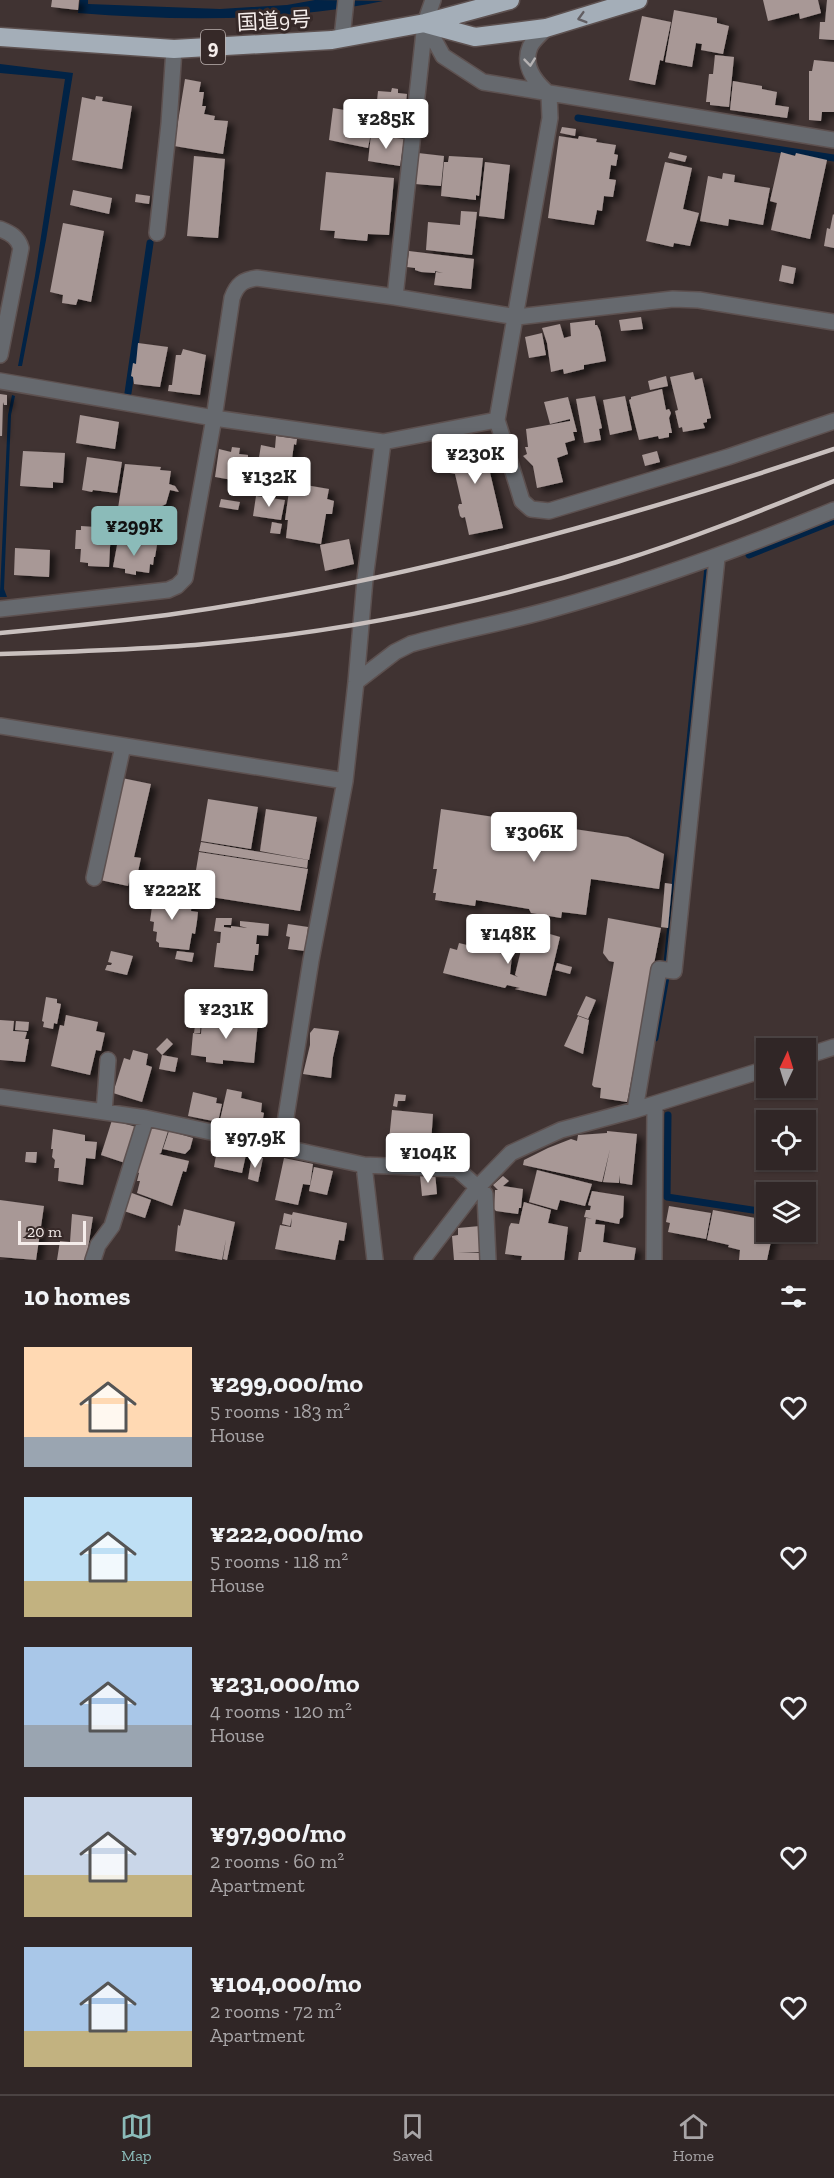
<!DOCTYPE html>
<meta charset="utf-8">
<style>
body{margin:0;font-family:"Zilla Slab","Noto Sans JP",serif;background:#382e2e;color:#f1f3f6;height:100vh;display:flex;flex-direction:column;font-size:22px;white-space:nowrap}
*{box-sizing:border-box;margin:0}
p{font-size:20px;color:#a8a5a7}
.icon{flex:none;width:33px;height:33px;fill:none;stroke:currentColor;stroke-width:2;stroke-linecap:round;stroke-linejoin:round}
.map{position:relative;height:1260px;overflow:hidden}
.sheet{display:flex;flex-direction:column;background:#302626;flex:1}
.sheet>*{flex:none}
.needle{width:39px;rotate:4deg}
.controls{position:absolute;left:756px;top:1038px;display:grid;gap:12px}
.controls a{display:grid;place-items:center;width:60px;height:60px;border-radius:0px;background:#302626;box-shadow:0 2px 4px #0004,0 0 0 2px #4b4343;font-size:30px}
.scale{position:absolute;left:18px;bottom:15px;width:68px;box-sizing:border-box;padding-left:6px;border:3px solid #f5edeb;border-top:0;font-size:16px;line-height:21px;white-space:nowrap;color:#f5edeb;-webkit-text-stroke:4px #362928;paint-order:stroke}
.price{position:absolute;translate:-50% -51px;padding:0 14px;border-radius:6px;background:#fff;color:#222;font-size:20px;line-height:39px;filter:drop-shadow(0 2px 3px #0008)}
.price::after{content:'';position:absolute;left:50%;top:36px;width:18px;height:14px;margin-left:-9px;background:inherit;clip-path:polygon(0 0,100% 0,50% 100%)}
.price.selected{background:#8bbbb9;color:#111}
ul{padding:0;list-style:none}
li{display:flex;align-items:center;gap:18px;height:150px;padding:0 24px}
li span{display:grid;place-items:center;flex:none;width:168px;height:120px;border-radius:0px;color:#555}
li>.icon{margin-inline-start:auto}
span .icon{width:72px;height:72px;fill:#fffc;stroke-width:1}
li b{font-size:26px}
h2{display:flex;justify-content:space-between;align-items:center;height:72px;padding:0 24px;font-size:26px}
.menu{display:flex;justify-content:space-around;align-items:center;height:84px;border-top:2px solid #4b4343;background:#302626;font-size:16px;color:#a8a5a7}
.menu a{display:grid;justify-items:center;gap:3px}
.menu .selected{color:#8bbbb9}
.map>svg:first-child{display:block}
.water{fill:#012346}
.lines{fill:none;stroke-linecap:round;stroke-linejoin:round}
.stream{stroke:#012346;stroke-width:7}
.building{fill:#a89896;filter:url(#shadow)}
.minor-casing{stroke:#5d5150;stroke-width:18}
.highway-casing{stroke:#5d5150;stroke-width:21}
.minor{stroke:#66696e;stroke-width:15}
.highway{stroke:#a4aeb8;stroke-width:18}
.rail{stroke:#c9c0be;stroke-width:4.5}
.oneway{stroke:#625e62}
.oneway2{stroke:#b5b2b3}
.labels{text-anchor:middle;stroke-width:6;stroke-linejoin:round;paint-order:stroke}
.shield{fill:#362928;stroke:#bcb2b0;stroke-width:1.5}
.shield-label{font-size:20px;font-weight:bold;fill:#f5edeb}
.street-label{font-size:21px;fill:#f5edeb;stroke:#362928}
</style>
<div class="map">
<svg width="834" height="1260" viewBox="0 0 834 1260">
<defs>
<filter id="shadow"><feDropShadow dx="6" dy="4" stdDeviation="3" flood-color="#0009"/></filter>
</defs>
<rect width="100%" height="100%" fill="#403332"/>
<path class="water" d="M80 0H88V4L220 9 287 5 315 0 383 1C282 22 180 21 78 13Z
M0 64 73 73 46 240 22 366H18L35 276 65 79 0 73Z
M12 395 15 396 11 415 4 589 7 597H0V593L8 415Z"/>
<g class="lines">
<path class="stream" d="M578 118 834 158
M128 393 150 243
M749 555 834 521
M667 963 708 567
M655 1038 666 977
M668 1115 667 1197 766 1212"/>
</g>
<path class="building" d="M52 0H79L78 10 51 7Z
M763 0H818L821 13 800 19 799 13 768 21Z
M827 0H834V40L819 39 820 22H825Z
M674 10 717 18V23L729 26 723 54 701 50 702 44 696 43 692 67 665 62Z
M642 16 671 22 663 61 660 60 655 85 629 80Z
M715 55 734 57 729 107 710 105V102H706L709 74H713Z
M814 60 834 62V112H822L821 121 809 120V71H812Z
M185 79 201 82 199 92H204L202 106H206L204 114 215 116 214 120 228 121 223 154 174 146Z
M733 81 762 86V89L777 92 775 105 789 107 787 118 730 110Z
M392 88 398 89V93L407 94 403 129 380 126 381 113 379 121 375 120 378 91 391 92Z
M96 96 103 97 102 101 132 106 122 169 72 160 82 97 95 100Z
M333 108 350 111 349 116 368 120 367 127 372 128 368 148 329 140Z
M562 127 576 129 575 136 560 133Z
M371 135 404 139 400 166 368 161Z
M559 136 578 139 579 136 597 139 596 142 616 145 614 154 618 155 616 166 611 165 609 179 616 180 613 197 604 196 602 211 597 210 594 225 548 218Z
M670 152 687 156 685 162 668 158Z
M781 152 795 156 796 153 827 160 810 239 771 230 777 203 770 201Z
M418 153 444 156 441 186 415 184Z
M194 156 225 159 218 238 187 236Z
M449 156 483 158 479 196 476 195V200L441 196 444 162H448Z
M485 162 510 165 504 219 479 216Z
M665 162 692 168 683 209 699 213 690 246 674 243 673 247 646 241Z
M326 172 394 178 389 235 368 234 367 241 334 238 335 231 320 230Z
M723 173 735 175 734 182 770 188 763 225 729 219 728 226 700 221 708 176 722 179Z
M73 190 112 198 109 214 70 205Z
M136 194 150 196 149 204 135 202Z
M461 211 477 212 472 255 426 250 428 222 460 225Z
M833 214 834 215V248L824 246 827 228 830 229Z
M63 223 104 231 91 302 78 299 76 305 62 303 63 295 50 292Z
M409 251 474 259 471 289 434 285 436 272 443 273 435 271V273L421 272 415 270V268L407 267Z
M782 265 796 268 793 284 779 281Z
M641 317 643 329 621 331 619 320Z
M595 320V325H597L600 331 606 361 584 365V369L564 374 563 369 551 372 547 343 542 328 560 324 564 338 571 336 570 323Z
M542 333 546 355 529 358 525 337Z
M138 343 168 347 160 387 134 384 133 377 131 376 133 363 136 364Z
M183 349 206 355 200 395 168 391 169 385H172L176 355H181V359V355L186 356 181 355Z
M693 372 695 380 702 378 711 418 707 419V422L703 423 705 428 683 432 682 427 679 428 675 411 678 410 670 377Z
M666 376 668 386 650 390 648 381Z
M662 389 666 410 669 409 671 413 669 418 672 433H669V437L659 439 658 436 639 440 629 400 631 399V397Z
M0 394 7 395V405H4L3 402 2 436H0Z
M595 396 602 428 599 429 601 440 584 443 576 399Z
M625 396 632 430 610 435 603 400Z
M568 397 577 432H573L575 440 565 443 568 454 557 458 563 482 537 488 533 466 523 456 527 454 525 447H528L526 429 570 421V419L550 424 544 402Z
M80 415 119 422 115 449 76 443Z
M481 434 503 528 469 535 465 517 462 518 460 516 458 507 459 504H462L455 474 450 473 447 464 452 460 447 442Z
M276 436 297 439 296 445 294 444 289 481 256 476 261 445 275 448Z
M232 447 240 448 239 454 248 455V458L253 459 250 478 245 477 244 482 215 477 219 449 231 452Z
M23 451 65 453 63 483 53 482V488L20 486Z
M657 451 660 462 645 466 642 455Z
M87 457 122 462 117 493 93 490 92 492 82 490Z
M125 464 161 467 160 470 171 471 169 484 175 486 179 492 170 490 166 504 156 509 154 514 151 515 118 508Z
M294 483 329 489 327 499 334 501 332 514H326L321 544 286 538 288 520H285L290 484Z
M256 496 285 500 281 520 253 516Z
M221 499 240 502 238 510 219 507Z
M272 522 282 524 280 534 270 533Z
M81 526 111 528 109 567 88 566V563L80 562 81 549H75L76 530H81Z
M349 539 354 564 325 571 320 545Z
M118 540 157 545 155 557H154L153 565 150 564 149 573 136 571V575L125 573V569L113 567Z
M15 548 50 550 49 577 14 575Z
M122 778 151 784 134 857 141 858 137 876 131 875 128 886 100 880Z
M208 799 258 807 251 849 201 841Z
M266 809 317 817 309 860 260 851Z
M441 809 628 837 664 854 659 889 591 879 586 915 562 912 561 918 531 913 529 909 476 900 475 906 435 900 436 893H433L437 869H433Z
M201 842 308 860 307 868 199 851Z
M199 852 308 869 300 911 192 894Z
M665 883 672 884 668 928 661 927Z
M147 893 167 896 165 908 168 896 192 900 191 911 198 912 197 921 195 934 192 933 189 950 159 947V943L156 941 157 932 153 931 154 922 150 921 152 907 145 906Z
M216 918H232L231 925H224V927L231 928V926L247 928 240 926V921L269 924 268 936 257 935 256 944H259L258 955H255L253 971 214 967 217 943H220L221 932 214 931Z
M608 918 661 928 627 1102 600 1098 601 1088 594 1087 592 1085 614 962 609 961 603 953Z
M288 924 308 927 305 951 288 949 290 937 286 936Z
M543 932 560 937 546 996 515 989 520 988 507 985 505 988 443 973 450 948 457 950 459 943 512 956 510 974 518 977 515 975 525 933 541 937Z
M111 951 133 956 127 975 105 970 107 965H111L112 963 108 962Z
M177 951 194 953 192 962 175 959Z
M557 963 572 967 570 974 555 970Z
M586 996 596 1000 588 1019 577 1015Z
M46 997 57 999V1003L61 1004 57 1024 54 1023 53 1029 43 1027 44 1022 42 1021Z
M197 1010 212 1012 211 1021 201 1019 200 1033H194Z
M212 1012 216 1013V1018L223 1019 224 1015 246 1018V1021L258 1022 254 1063 223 1060V1064L206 1062V1057L191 1055 193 1033 201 1034 202 1021H212Z
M66 1015 98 1022 96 1031 105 1033 101 1051 96 1050 90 1075 51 1066 60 1025 64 1026Z
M578 1016 589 1020 583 1054 564 1046Z
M0 1020 14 1021 13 1031 27 1032 25 1039H29L25 1062 0 1060Z
M16 1021 29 1022 28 1031 15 1030Z
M314 1028 339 1031 333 1057 331 1078 303 1074 310 1045V1033Z
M167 1038 173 1044 162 1055 156 1049Z
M133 1050 148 1054 146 1065 152 1067 142 1102 113 1093 124 1058 130 1060Z
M162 1055 178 1058 175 1072 159 1069Z
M227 1089 242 1092 241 1098 262 1103 261 1112 264 1113 260 1133 223 1124 220 1120Z
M193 1092 217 1098 216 1103 222 1104 218 1122 188 1116Z
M395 1094 406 1095 405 1101H398L397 1107 393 1106Z
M392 1110 433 1114 431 1143 417 1144 389 1140Z
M112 1120 136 1127 125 1163 101 1155Z
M149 1124 168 1131 161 1153 159 1154 189 1161 186 1172 183 1171 172 1206 137 1193 140 1181H137L139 1173 135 1171Z
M53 1129 85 1135V1141L97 1142 95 1159 86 1158 83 1185 58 1181 59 1168H54L55 1160 52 1157 53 1149H51Z
M169 1131 193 1138 190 1149 185 1154 163 1149Z
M607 1131 637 1134 632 1185 620 1183V1175L619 1183 603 1182 610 1149 602 1182 523 1165 524 1160 548 1148 571 1139 577 1141 578 1135 607 1133Z
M218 1144 247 1150 242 1173 214 1167Z
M26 1152H37L36 1163 25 1162Z
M252 1156 263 1158 258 1182 248 1179Z
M284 1158 313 1164 310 1185 303 1184 298 1205 275 1200Z
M314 1167 333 1171 327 1195 309 1191Z
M537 1170 592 1184 585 1206 560 1200 557 1210 529 1202Z
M435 1173 437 1194 422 1196 420 1175Z
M503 1176 509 1181 503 1186 523 1189 521 1208H519L518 1214 496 1211 494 1209 495 1190H498L493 1185Z
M592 1191 624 1196 623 1217 620 1219 619 1224 584 1217 586 1210H590L591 1206 588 1205Z
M129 1192 151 1200 145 1218 124 1211Z
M0 1200 44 1206 36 1260 0 1257Z
M524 1202 551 1210 548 1223 568 1227 564 1260H521L522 1256 505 1254 509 1227 511 1223 519 1224Z
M669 1206 711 1213 706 1239 668 1232 670 1223 666 1222Z
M184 1209 235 1222 227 1260 223 1259 226 1239 222 1260 175 1251 178 1225 180 1226Z
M713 1210 766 1220V1232H773L767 1260H739L740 1250 728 1247 729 1245 707 1240Z
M293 1212 347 1223 344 1241 339 1240 335 1260 275 1249 280 1225 291 1227 292 1218 290 1226 282 1224 284 1213 292 1215Z
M72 1214 93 1217 86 1260H57L60 1241 70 1242Z
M586 1218 596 1219 595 1224 605 1225 603 1242 636 1248 634 1260H578L579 1252H581Z
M480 1226 481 1252 458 1253H481V1260H454L452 1236 458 1235V1228Z"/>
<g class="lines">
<g class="minor-casing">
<path id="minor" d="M425 23 443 56 483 82 834 140
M546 28C541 34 533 40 530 47 522 66 536 83 549 94L550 118 497 420 522 501 531 509 549 511 728 457 834 421
M342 38 346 0
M0 229C10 233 18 237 21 248L0 355
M157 233 169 124 174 49
M395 297 425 23 433 0
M0 381 214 418 383 442 497 420
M0 609 168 590 177 586 185 578 214 418 232 298C237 284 243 280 257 278L395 297 517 317 673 299 699 300 834 322
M356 682 395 652 411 644C456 631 503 623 549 610 646 583 740 549 834 510
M0 726 345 781
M94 878 123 746
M806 1056 834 1047
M0 1097 146 1118 364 1165 375 1260
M635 1110 659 969 674 971 717 558
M104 1112 108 1060
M281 1148 311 960 345 781 356 682 365 579 383 442
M364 1165 457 1169 485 1194 488 1260
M93 1260 98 1245 112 1226 146 1118
M422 1260 477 1188 511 1153 561 1130 635 1110 766 1069
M654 1260 655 1104"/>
</g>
<g class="highway-casing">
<path id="highway" d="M427 24 475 37 546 28 638 0
M0 37 174 49 332 40 425 23 510 0"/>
</g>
<use href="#minor" class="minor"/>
<use href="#highway" class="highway"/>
<path class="rail" d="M0 633C56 628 111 622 167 615 394 583 617 522 834 449
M0 654C65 652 130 650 195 645 337 633 481 604 617 562 691 539 763 510 834 481"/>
</g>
<defs><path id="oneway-chevron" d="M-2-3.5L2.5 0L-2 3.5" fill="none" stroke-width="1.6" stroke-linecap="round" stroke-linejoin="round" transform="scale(1.5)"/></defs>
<use class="oneway" href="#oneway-chevron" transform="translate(582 18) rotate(164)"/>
<use class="oneway2" href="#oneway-chevron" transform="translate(530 62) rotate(84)"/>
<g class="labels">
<rect class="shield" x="201" y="30" width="24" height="34" rx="4.5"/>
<g class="shield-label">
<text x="213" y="54">9</text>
</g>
<g class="street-label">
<text transform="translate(274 21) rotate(-3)" y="7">国道9号</text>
</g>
</g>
</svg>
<div class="controls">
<a><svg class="needle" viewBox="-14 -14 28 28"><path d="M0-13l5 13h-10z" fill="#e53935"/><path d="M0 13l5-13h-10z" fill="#a8a5a7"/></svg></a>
<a><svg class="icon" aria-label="locate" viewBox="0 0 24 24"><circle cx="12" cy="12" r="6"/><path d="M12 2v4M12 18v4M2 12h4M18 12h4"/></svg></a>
<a><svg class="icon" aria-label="layers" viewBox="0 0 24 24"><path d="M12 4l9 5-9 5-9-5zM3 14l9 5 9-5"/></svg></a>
</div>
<div class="scale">20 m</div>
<b class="price" style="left:386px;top:150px">¥285K</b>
<b class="price" style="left:475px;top:485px">¥230K</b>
<b class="price" style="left:269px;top:508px">¥132K</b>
<b class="price selected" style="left:134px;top:557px">¥299K</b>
<b class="price" style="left:534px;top:863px">¥306K</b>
<b class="price" style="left:172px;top:921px">¥222K</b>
<b class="price" style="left:508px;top:965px">¥148K</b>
<b class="price" style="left:226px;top:1040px">¥231K</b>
<b class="price" style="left:255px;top:1169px">¥97.9K</b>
<b class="price" style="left:428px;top:1184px">¥104K</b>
</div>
<section class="sheet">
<h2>10 homes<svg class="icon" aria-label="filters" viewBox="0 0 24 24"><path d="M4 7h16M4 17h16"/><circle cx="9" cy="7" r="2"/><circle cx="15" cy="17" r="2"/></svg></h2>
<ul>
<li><span style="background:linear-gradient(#ffd9b3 75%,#9aa5b1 0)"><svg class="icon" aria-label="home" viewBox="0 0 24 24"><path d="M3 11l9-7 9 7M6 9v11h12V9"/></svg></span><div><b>¥299,000/mo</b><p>5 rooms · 183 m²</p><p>House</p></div><svg class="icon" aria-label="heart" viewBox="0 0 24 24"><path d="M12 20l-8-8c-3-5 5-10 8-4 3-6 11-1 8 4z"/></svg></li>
<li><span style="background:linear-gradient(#bfe0f5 70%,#c2b280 0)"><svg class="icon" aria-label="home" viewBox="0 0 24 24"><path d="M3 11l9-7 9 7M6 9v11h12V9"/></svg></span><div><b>¥222,000/mo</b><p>5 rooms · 118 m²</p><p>House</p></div><svg class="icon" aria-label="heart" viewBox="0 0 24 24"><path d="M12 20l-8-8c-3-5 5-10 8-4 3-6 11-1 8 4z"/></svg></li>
<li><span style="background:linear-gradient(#a9c7e8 65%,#9aa5b1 0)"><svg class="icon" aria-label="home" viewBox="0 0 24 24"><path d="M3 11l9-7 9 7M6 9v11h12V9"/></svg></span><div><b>¥231,000/mo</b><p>4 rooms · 120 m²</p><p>House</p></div><svg class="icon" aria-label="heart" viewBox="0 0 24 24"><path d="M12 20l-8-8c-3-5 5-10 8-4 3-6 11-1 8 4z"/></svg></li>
<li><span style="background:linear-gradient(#c9d6e8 65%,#c2b280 0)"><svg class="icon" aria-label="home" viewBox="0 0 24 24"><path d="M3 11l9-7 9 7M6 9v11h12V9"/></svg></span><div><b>¥97,900/mo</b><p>2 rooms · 60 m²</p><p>Apartment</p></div><svg class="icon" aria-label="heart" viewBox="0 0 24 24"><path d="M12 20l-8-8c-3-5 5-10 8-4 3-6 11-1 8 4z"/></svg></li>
<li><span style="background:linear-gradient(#a9c7e8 70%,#c2b280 0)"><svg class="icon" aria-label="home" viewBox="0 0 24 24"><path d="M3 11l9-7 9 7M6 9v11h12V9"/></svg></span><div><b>¥104,000/mo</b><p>2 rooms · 72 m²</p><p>Apartment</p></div><svg class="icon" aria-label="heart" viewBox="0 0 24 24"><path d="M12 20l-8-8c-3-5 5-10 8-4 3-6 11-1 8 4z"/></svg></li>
</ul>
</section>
<nav class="menu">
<a class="selected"><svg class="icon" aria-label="map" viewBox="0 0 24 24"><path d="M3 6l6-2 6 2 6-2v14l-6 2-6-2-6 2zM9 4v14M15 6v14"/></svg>Map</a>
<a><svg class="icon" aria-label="saved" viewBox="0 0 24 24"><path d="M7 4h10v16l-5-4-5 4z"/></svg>Saved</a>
<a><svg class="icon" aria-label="home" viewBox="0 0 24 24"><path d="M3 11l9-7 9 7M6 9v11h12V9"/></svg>Home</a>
</nav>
